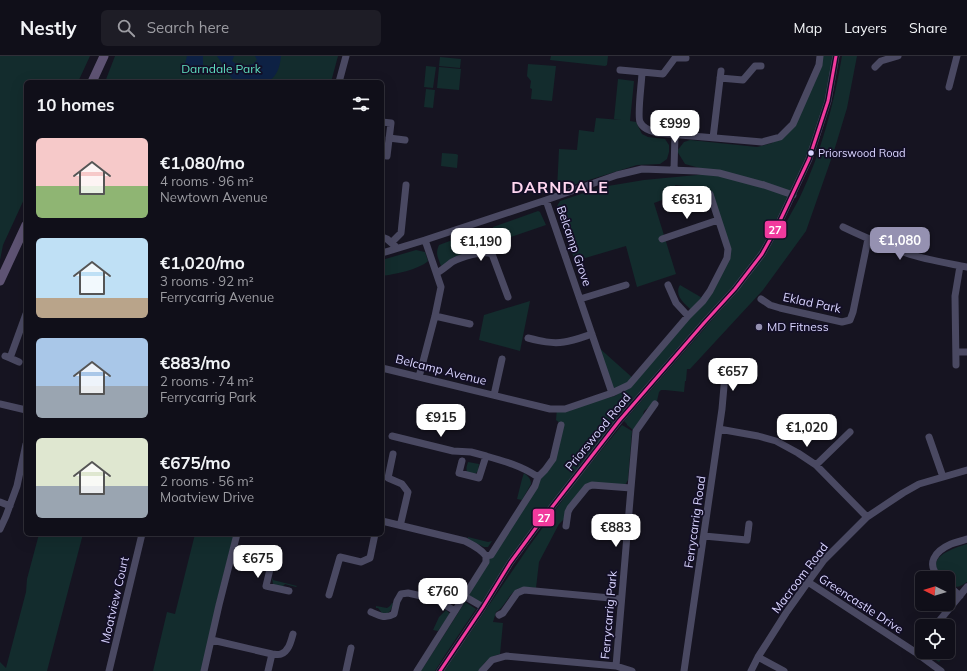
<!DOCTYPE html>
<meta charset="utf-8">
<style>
body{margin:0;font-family:Mulish,sans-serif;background:#1e1d26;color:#f1f3f6;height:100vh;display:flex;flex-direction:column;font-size:15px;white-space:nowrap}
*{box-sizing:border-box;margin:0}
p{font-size:13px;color:#9c9ca2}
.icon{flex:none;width:22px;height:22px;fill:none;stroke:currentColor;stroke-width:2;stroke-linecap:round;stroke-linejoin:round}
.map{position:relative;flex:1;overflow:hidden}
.drawer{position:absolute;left:24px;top:24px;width:360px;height:456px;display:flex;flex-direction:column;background:#100f19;border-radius:6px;box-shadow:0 4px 16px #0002,0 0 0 1px #302f38}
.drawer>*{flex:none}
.needle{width:26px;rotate:275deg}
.controls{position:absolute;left:915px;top:515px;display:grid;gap:8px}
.controls a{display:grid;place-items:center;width:40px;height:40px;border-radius:6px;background:#100f19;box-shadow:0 4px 16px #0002,0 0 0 1px #302f38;font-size:20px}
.price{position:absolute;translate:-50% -34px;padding:0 9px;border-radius:8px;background:#fff;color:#222;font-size:13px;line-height:26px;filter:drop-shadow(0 1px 2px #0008)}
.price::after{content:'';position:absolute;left:50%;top:24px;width:12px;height:9px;margin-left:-6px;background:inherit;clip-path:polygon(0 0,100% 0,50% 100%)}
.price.on{background:#9591b1;color:#fff}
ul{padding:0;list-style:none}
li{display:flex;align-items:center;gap:12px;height:100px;padding:0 12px}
li span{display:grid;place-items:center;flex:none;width:112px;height:80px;border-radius:6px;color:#555}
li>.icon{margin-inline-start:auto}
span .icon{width:48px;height:48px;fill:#fffc;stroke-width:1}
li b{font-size:17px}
h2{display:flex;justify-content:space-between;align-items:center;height:48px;padding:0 12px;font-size:17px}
header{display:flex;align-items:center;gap:24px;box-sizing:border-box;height:56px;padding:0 20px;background:#100f19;border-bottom:1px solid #302f38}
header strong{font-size:19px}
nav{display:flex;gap:22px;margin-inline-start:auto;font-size:14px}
.search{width:280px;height:36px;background:#1e1d26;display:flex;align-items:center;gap:10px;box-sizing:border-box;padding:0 14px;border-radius:6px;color:#9c9ca2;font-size:15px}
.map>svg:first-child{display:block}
.green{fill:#132c2d}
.water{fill:#0d2144}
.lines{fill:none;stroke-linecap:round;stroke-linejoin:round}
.minor{stroke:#4a4962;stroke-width:7}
.major{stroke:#5e5373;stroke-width:9}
.bus-1-casing{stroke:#130f26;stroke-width:6}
.bus-1{stroke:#f13a9d;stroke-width:3}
.bus-dot{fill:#d9d4ff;stroke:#130f26;stroke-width:1.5}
.poi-dot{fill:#9591b1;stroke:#130f26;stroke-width:1.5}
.labels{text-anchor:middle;stroke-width:3.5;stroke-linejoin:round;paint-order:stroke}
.bus-label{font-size:11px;fill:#d9d4ff;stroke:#130f26;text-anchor:start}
.park-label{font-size:12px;fill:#5fe0c0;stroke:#130f26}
.street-label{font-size:12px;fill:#d9d4ff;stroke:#130f26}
.poi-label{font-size:12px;fill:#d9d4ff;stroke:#130f26;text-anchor:start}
.district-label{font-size:16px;font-weight:bold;letter-spacing:1px;fill:#ffd6f0;stroke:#130f26}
.line-badge{stroke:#130f26;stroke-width:1.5}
.badge-label{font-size:11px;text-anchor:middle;font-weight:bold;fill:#fff}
</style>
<header>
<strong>Nestly</strong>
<div class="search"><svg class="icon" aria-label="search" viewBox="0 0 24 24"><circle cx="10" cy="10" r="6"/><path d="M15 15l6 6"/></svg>Search here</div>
<nav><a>Map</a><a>Layers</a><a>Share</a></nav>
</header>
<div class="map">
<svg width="967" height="615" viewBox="0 0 967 615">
<rect width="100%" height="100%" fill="#161421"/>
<path class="green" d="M0 0H90L78 26H26V139L3 189 0 204Z
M115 0H338L331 26H105Z
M551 0H608L607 9 605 10 550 4Z
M820 0H836L830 36 809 103 761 198 619 364 483 549 465 539 553 402 561 368 556 364 557 352 565 353 615 340 631 328 611 336 597 290 635 324 694 256C687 250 673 240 680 229L704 243 728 197 712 137 706 134H703L702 132 675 129 678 138 654 147 676 218 637 231 626 190 575 205 556 152 560 145 602 131 644 124 718 117 685 108 677 95 684 86 690 84 757 91 772 87 793 68Z
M842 0H857L847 52 834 95 806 175 763 234 690 313H687L686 325H685L684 336 665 334H661L659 336 657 345 644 355 642 363 633 374 627 369V368L624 365 745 226 767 196 785 165H787C791 157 796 149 800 141 821 97 834 48 842 0Z
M440 1 461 3 460 12 439 10Z
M528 8 556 10 552 45 531 43 532 33 530 32 531 25 527 20Z
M426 10 436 11 433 32 424 31Z
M439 11 461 13 459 34 437 32Z
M618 23 634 25 630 65 636 66 642 78 648 81 665 83 669 89V96L667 103 660 108 637 109 557 134 559 93 577 94 579 74 594 76 596 62 621 64 614 63Z
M426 33 435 34 433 52 424 51Z
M442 97 456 98 458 99 457 112 441 110Z
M538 155 540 156 546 169 496 186 493 177V171Z
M485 172 489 174 493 187 454 203 442 210H441C438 201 435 198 439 189Z
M416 194 425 196 428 205C418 214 395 218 382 220V204Z
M530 245 520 295 479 284 484 259Z
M622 369 632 375 628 424 625 429 587 427 567 452 564 463 559 468 539 506 536 532C518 530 515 532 505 547 502 551 500 554 496 556L493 566 503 567 500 598C489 601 485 605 479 615H444L530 489 577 424Z
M468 406 479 408 478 415 475 418 468 417C465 413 467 410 468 406Z
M524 417C528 420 531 423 531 428L522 444 517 443 522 423Z
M39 478H83L47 615H0V606L6 612 26 536 27 523Z
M195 478H234L216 548 204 615H153L167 556 175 558Z
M468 481 488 486 492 485 488 491H484L468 483Z
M967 488V526C958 532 956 533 948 525V522H945C942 518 936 514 936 509 936 497 958 491 967 488Z
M272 522 273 523V524L297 530 296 531 285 528 282 531 273 528Z
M432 537 454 542 450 548 437 541 432 539Z
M465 546 476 553 447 596 435 615H421Z
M392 547H393C391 554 390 559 382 557L378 552H376V550L387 552 390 550Z
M446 554 450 558 438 575 433 574 439 561Z
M928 596H942L944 600 939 606 931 601Z"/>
<path class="water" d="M187 0H203V9L201 15 197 17 188 15 185 8Z
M217 0H234L232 5C238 10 245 10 253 8L257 4 255 0H281C280 11 277 20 268 26H235L226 15 221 6Z"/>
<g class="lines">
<path class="minor" d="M875 11 881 5 898 0
M620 14 642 16C642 25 637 59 640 66 643 73 651 75 657 77L762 86 780 81 793 68 819 9 820 0
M642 16 663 18 675 2H686
M720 22 743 24 755 10H761
M339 26 346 0
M949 31 957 0
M382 66 391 67 387 100 382 99
M389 82 405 84
M713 82 721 15
M674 113 675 78
M546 144 612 337
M843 171C864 181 884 190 906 197 926 204 947 207 967 211
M382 181 387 183 395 190
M662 183 718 164
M392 186 401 177 406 129
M382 197 425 184 546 144 617 119 642 113 697 115 719 117 764 129 793 139
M437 217C442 214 447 210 452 206 461 201 483 194 492 198L508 241
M668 229 676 247 688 260
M580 243 626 229
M761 243 770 249 780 252 842 266 850 264 853 256 868 183
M435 260 470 268
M528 282C540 285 552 288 564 286 573 285 583 281 592 278
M956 296H967
M5 300 10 302 19 306
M10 302 26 258
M956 309 955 240 960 210
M382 312 550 353H565L612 337 629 329 688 260 703 245 710 235 727 202 728 193 710 138
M419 321 435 260 441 231 425 184
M494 339 502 303
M0 348 26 354
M719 373 758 380 776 385 798 397 816 409 867 461
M392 380 453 395 471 396 486 400
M929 381 943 421
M393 398 388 422 402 428 408 436 401 466 399 469
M462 405 459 417 479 422 486 400C504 405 522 410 538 421
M816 409 850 376
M631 432 636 375 655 348
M0 446 10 450
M382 465 465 485C473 489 481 493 486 500
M566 470 568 456 570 452 587 431 592 429 631 432 616 610
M0 473 6 460 17 430 26 388
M704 480 747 484 749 468
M234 494 260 499 267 502 271 509 266 530 289 535
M486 500 491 499 535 430 538 421 545 414 553 403 561 369
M940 522C925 508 935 495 951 488 956 486 962 485 967 483
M808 526 915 596 941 615
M948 529 960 540
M329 539 340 501 361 506 370 502 375 478
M464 540 483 551
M371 556C380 560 385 563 394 558L397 545 401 538 408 537 435 543 455 555
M499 559 503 557 517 537 524 534 621 543
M935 570 967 531
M212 584 272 598C274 598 279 599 281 598 289 595 291 585 293 578
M915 596 922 587
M758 601 784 615
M109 615 142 478
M204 615 219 549 237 478
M268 615 272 598
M346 615 351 592
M417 615 486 506V500
M440 615 483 551 510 507 535 473 619 365 704 267 735 233 762 198 777 171 809 103 828 45 836 0
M482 615 492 604 506 600 616 610 632 615
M684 615 722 353 725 319
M751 615 758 601 786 557 808 526 824 504 867 461 903 437 919 428 967 414"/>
<path class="major" d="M92 26 104 0
M0 225 26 169"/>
<g class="bus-1-casing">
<path id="bus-1" d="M440 615 483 551 510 507 535 473 619 365 704 267 735 233 762 198 777 171 809 103 828 45 836 0"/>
</g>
<use href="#bus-1" class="bus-1"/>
</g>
<circle class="bus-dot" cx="811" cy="97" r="3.5"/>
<circle class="poi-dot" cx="759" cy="271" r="4"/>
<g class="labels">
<g class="bus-label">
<text x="818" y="101">Priorswood Road</text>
</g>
<g class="park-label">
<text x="221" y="17">Darndale Park</text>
</g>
<g class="street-label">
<text transform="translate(574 190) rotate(71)" y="4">Belcamp Grove</text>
<text transform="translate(812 247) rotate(12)" y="4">Eklad Park</text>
<text transform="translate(441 314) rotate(14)" y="4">Belcamp Avenue</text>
<text transform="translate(598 376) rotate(-51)" y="4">Priorswood Road</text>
<text transform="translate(695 466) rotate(-82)" y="4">Ferrycarrig Road</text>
<text transform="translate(800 522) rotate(-53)" y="4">Macroom Road</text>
<text transform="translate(115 544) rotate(-77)" y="4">Moatview Court</text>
<text transform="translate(861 548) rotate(33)" y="4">Greencastle Drive</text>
<text transform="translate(609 559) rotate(-85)" y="4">Ferrycarrig Park</text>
</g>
<g class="poi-label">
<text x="767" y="275">MD Fitness</text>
</g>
<g class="district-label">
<text x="560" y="137">DARNDALE</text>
</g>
</g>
<g class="line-badge">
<rect x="764" y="164" width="23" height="19" rx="4" fill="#f13a9d"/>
<rect x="532" y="452" width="23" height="19" rx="4" fill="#f13a9d"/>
</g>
<g class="badge-label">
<text x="775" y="178">27</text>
<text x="544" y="466">27</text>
</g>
</svg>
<div class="controls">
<a><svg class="needle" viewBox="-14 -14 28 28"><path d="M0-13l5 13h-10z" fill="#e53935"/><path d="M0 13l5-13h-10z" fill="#9c9ca2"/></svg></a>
<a><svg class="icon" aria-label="locate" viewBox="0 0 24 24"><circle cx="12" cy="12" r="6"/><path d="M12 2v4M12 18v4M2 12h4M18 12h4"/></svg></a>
</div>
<b class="price" style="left:675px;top:88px">€999</b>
<b class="price" style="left:687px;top:164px">€631</b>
<b class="price on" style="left:900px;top:205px">€1,080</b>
<b class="price" style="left:481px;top:206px">€1,190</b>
<b class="price" style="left:733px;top:336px">€657</b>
<b class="price" style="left:441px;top:382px">€915</b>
<b class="price" style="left:807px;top:392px">€1,020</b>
<b class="price" style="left:616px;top:492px">€883</b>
<b class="price" style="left:258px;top:523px">€675</b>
<b class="price" style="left:443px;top:556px">€760</b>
<section class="drawer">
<h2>10 homes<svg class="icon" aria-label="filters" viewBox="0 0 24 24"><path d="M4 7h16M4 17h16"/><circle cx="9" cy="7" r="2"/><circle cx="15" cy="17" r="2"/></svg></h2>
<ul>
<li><span style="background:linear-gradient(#f6c9c9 60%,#8fb573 0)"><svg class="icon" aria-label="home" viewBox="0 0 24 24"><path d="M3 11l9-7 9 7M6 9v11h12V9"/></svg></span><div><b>€1,080/mo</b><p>4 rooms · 96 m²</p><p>Newtown Avenue</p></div></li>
<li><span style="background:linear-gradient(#bfe0f5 75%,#b9a48a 0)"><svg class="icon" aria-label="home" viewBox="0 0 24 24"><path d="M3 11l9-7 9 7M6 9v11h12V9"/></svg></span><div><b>€1,020/mo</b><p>3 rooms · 92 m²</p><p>Ferrycarrig Avenue</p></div></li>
<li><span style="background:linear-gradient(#a9c7e8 60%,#9aa5b1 0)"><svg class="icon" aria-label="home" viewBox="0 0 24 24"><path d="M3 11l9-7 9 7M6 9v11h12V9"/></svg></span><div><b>€883/mo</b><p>2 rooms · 74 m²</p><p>Ferrycarrig Park</p></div></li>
<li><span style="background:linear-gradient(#dfe7d0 60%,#9aa5b1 0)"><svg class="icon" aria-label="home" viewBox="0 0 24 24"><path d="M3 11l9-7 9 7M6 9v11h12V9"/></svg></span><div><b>€675/mo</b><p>2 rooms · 56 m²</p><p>Moatview Drive</p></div></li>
</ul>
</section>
</div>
